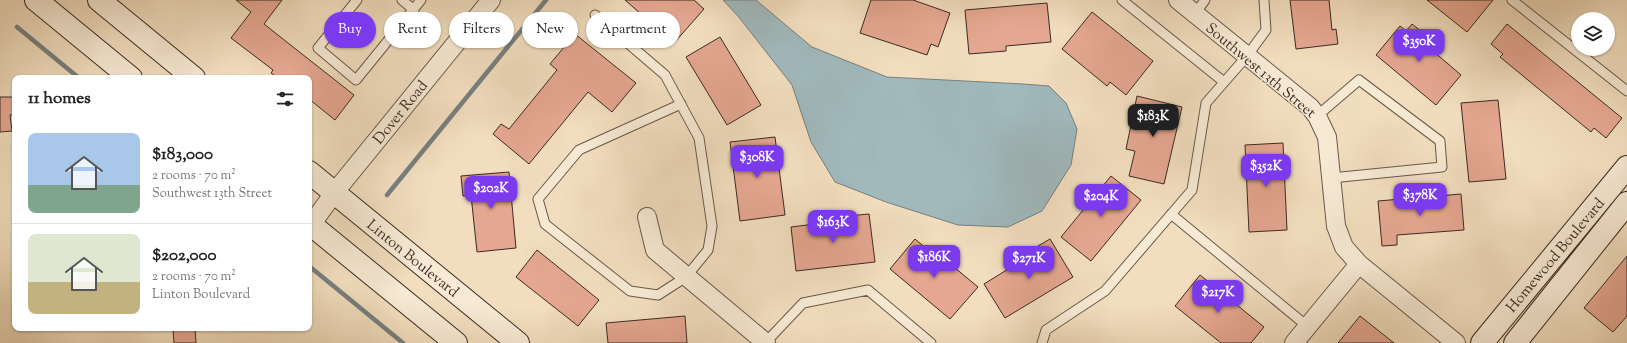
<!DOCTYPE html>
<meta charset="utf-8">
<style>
body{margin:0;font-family:"Sorts Mill Goudy",serif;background:#f2f2f2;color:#222;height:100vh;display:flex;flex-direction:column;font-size:15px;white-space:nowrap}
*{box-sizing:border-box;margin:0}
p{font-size:13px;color:#767676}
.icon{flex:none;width:22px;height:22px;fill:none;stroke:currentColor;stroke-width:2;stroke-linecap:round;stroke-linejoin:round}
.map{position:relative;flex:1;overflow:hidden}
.panel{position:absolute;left:12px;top:75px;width:300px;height:256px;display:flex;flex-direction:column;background:#fff;border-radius:8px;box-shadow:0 1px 3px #0004}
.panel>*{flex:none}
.top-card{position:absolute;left:324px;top:12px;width:380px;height:36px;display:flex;gap:8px}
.controls{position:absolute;left:1571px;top:12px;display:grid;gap:8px}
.controls a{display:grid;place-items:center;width:44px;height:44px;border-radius:50%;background:#fff;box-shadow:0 1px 3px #0004;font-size:20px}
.price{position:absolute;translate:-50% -34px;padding:0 9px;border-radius:8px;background:#7c3aed;color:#fff;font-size:13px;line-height:26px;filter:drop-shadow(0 1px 2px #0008)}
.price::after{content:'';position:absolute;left:50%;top:24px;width:12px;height:9px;margin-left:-6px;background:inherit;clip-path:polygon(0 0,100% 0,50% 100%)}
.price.selected{background:#222;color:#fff}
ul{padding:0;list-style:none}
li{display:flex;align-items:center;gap:12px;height:100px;padding:0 16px}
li+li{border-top:1px solid #e0e0e0}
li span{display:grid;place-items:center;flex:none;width:112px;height:80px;border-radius:8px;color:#555}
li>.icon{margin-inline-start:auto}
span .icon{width:48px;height:48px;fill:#fffc;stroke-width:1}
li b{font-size:17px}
h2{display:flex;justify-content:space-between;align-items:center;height:48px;padding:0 16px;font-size:17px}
.pill{padding:0 14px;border-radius:18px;background:#fff;box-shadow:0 1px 3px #0004;font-size:14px;line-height:36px}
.pill.selected{background:#7c3aed;color:#fff}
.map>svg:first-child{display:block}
.water{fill:#a0b9bd;stroke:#778080}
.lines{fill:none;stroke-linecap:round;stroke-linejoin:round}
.stream{stroke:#778080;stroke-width:4.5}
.building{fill:#e5a791;stroke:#3a2b24}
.lane-casing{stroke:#68584b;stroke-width:11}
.street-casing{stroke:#68584b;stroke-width:20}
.secondary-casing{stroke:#3a2b24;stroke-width:24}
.lane{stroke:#f7ead5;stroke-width:9}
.street{stroke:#f7ead5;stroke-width:18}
.secondary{stroke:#f7ead5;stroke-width:22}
.labels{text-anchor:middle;stroke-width:3;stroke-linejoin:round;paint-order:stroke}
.street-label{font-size:15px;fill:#3a2b24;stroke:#f7ead5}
</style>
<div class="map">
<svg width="1627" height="343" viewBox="0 0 1627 343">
<rect width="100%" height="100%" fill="#f2debf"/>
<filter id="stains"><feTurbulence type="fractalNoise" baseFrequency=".005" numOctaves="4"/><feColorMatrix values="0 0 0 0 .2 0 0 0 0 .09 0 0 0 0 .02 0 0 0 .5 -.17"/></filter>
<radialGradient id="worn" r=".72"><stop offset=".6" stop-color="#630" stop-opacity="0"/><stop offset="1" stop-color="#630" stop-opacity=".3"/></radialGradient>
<path class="water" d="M723 0H756L812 47 887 77 1023 84 1049 86 1066 103 1077 129 1071 165 1042 211 1008 227 958 225 886 202 835 182 811 142 792 85 738 16Z"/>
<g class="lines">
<path class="stream" d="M17 27 79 78
M387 195 546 0
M309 266 403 343"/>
</g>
<path class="building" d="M236 0H282L264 24 354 95 335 120 309 99V78H278L271 73 273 70 231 38 251 12Z
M625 0H694L704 9 674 43Z
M871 0H913L950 13 938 47 931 44 927 55 860 33Z
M1290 0H1329L1332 30 1336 29 1338 44 1296 49Z
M1427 0H1493L1467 32Z
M1047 3 1051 42 1006 46V51L969 54 965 10Z
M1092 12 1153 61 1126 95 1110 82 1107 86 1062 49Z
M1412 24 1431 39 1426 45 1461 75 1436 105 1376 55 1400 26 1406 31Z
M1507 24 1622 118 1606 138 1594 128 1591 132 1500 57 1503 54 1491 44Z
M575 34 636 83 612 112 588 92 529 164 493 134 501 124 509 129 557 70 550 64Z
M720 37 761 105 727 125 686 57Z
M1137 96 1182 107 1164 184 1129 176 1135 151 1126 149Z
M0 97H15V115H10L12 131 0 132Z
M1498 100 1506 179 1469 182 1461 103Z
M775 137 785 215 740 221 730 142Z
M1283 143 1287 230 1249 232 1245 145Z
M509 172 516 248 477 252 471 195 463 196 461 176Z
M1111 176 1141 200 1091 261 1061 237Z
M1461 194 1464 230 1397 235V245L1382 246 1378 201Z
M869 214 875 262 796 271 791 227 823 223 824 226 848 223V216Z
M915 239 947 266 949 263 978 287 950 319 890 269Z
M1050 239 1073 277 1005 318 984 284 1018 263 1019 265 1042 252 1038 246Z
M537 250 599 300 578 326 516 277Z
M1627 256V316L1613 332 1584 308Z
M1200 275 1264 327 1251 343H1221L1175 306Z
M685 316 687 343H608L606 323Z
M1360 316 1394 343H1338Z
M195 328 196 343H174L173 329Z"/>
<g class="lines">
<g class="lane-casing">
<path id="lane" d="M357 0 318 48 356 80 421 0
M402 0 414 10
M1122 0 1224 82
M1512 0 1627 91
M1195 14 1205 0
M595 15 665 75 699 138 712 226 708 250 686 277 658 295 630 291 545 224 538 199 579 150 681 104
M1317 116 1359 80 1440 141 1442 167 1331 178
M1171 214 1307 326
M766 342 803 303 868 290 931 343
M1042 343 1046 330 1105 291 1192 190 1206 103 1247 56 1266 30 1264 0"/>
</g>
<g class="street-casing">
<path id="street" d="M1178 0 1310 107 1317 116 1327 137 1336 226 1344 247 1359 264 1456 343
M647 217 655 250 766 343
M311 225 334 193 491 0
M1294 343 1359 264"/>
</g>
<g class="secondary-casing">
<path id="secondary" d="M36 0 131 78
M99 0 194 78
M309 172 518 343
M309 223 456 343
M1482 343 1627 167
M1515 343 1627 203"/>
</g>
<use href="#lane" class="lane"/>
<use href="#street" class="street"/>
<use href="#secondary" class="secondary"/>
</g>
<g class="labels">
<g class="street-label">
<text transform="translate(1261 70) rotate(40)" y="5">Southwest 13th Street</text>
<text transform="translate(400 112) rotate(-51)" y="5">Dover Road</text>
<text transform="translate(1555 255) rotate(-50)" y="5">Homewood Boulevard</text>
<text transform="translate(413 258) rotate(39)" y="5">Linton Boulevard</text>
</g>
</g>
<rect width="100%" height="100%" filter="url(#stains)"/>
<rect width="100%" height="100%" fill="url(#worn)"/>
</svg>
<div class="controls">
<a><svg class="icon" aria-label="layers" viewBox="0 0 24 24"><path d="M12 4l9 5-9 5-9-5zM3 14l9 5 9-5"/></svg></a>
</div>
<b class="price" style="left:1419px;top:63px">$350K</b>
<b class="price selected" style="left:1153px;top:138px">$183K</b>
<b class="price" style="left:757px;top:179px">$308K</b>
<b class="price" style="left:1266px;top:188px">$352K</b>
<b class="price" style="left:491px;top:210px">$202K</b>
<b class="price" style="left:1420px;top:217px">$378K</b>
<b class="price" style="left:1101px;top:218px">$204K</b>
<b class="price" style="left:833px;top:244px">$163K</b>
<b class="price" style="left:934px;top:279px">$186K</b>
<b class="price" style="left:1029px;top:280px">$271K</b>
<b class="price" style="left:1218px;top:314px">$217K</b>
<div class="top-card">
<a class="pill selected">Buy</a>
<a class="pill">Rent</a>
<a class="pill">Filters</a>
<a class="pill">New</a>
<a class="pill">Apartment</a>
</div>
<section class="panel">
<h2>11 homes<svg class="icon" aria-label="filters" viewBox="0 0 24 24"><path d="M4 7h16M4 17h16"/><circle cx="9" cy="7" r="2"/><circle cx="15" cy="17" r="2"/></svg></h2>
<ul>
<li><span style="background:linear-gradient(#a9c7e8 65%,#7fa58c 0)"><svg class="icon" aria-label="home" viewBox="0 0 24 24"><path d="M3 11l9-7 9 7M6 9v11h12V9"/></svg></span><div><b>$183,000</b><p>2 rooms · 70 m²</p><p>Southwest 13th Street</p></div></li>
<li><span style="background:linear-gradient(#dfe7d0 60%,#c2b280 0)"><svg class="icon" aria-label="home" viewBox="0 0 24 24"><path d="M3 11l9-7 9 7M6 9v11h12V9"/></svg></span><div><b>$202,000</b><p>2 rooms · 70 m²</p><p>Linton Boulevard</p></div></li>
</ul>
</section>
</div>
